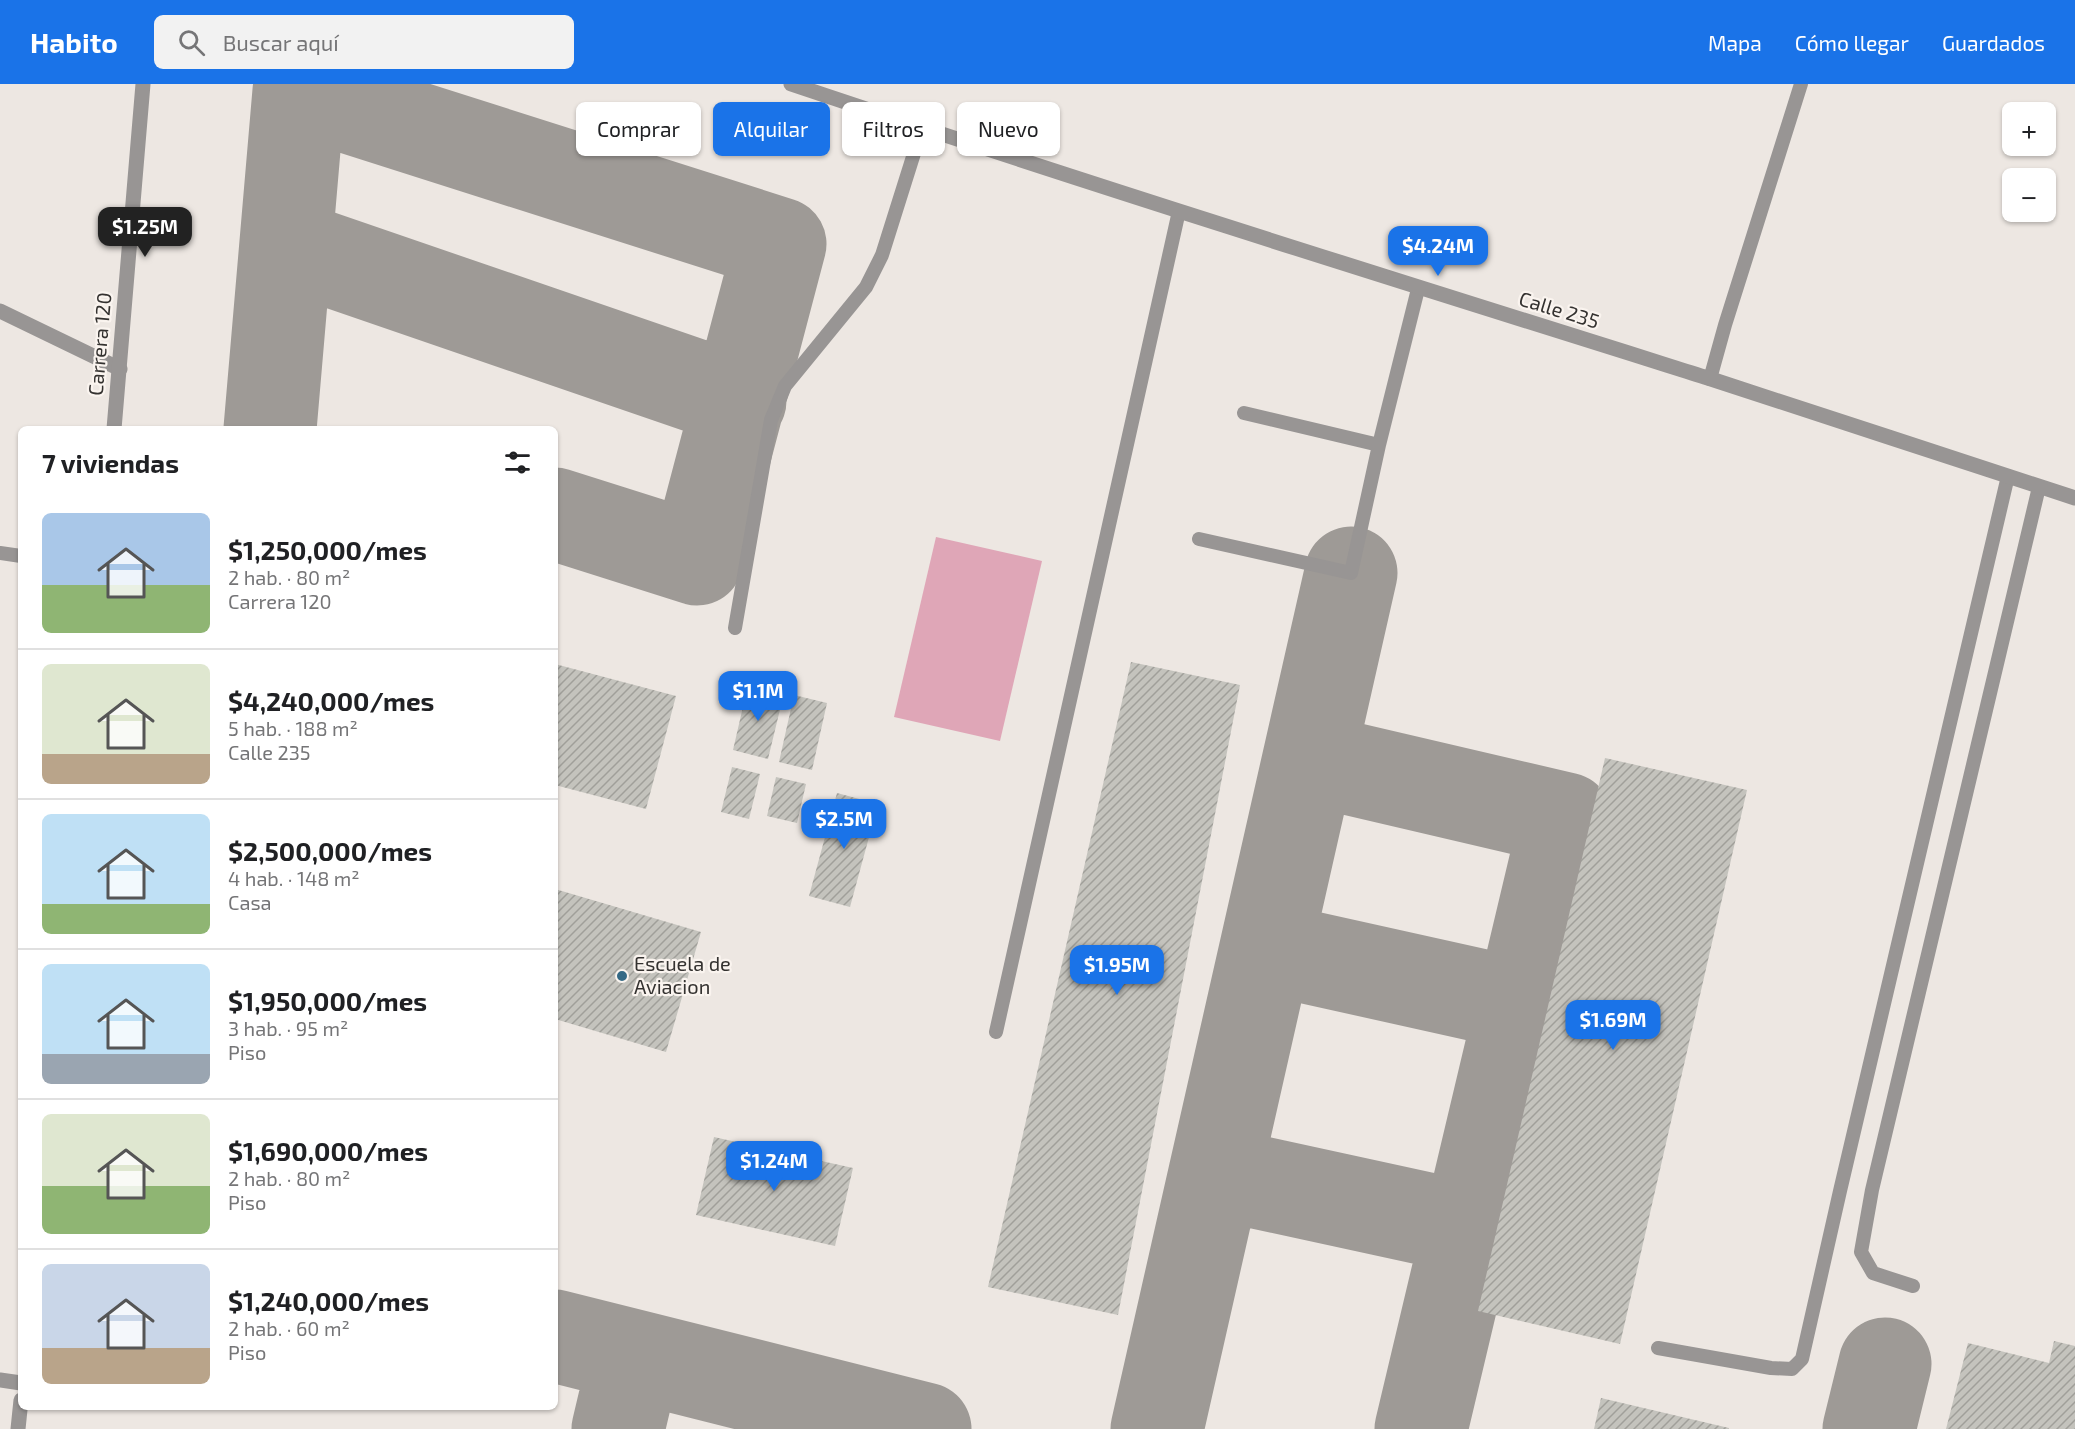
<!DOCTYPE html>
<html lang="es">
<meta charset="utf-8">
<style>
body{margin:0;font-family:"Exo 2",sans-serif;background:#f2f2f2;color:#202124;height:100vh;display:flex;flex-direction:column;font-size:22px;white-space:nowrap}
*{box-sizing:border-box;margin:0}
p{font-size:20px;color:#757577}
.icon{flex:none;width:33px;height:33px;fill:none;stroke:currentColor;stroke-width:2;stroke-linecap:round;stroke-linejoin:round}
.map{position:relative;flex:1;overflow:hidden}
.panel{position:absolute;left:18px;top:342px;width:540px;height:984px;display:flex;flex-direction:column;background:#fff;border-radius:9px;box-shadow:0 2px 4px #0004}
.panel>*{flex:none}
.hud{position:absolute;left:576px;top:18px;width:570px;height:54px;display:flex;gap:12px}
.fabs{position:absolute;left:2002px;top:18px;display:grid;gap:12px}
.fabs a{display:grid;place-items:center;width:54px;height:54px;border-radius:9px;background:#fff;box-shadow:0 2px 4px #0004;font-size:30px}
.price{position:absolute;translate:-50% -51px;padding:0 14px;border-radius:12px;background:#1a73e8;color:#fff;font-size:20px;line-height:39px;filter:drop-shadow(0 2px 3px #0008)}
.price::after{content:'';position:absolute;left:50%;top:36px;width:18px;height:14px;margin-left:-9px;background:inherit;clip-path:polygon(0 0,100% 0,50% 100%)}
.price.current{background:#222;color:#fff}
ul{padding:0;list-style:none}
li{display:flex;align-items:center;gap:18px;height:150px;padding:0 24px}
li+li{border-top:2px solid #e0e0e0}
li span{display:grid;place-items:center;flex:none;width:168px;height:120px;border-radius:9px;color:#555}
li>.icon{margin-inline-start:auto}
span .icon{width:72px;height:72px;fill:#fffc;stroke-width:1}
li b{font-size:26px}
h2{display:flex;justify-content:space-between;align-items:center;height:72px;padding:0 24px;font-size:26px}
.chip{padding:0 21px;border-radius:9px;background:#fff;box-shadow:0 2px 4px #0004;font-size:21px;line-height:54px}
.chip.current{background:#1a73e8;color:#fff}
header{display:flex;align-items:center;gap:36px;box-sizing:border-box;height:84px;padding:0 30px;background:#1a73e8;color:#fff}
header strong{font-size:28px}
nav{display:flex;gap:33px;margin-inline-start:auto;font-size:21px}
.search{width:420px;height:54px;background:#f2f2f2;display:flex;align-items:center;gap:15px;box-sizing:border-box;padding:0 21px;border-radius:9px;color:#757577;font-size:22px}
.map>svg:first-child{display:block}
.pitch{fill:#dfa6b7}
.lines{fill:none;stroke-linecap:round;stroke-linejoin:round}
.taxiway{stroke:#9e9a96;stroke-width:93}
.building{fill:url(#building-hatch)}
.service{stroke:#989594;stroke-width:14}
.minor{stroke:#989594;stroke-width:15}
.tertiary{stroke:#989594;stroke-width:15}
.poi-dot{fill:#346985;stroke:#faf4ef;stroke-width:2}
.labels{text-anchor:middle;stroke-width:4.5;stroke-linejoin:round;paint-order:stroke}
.street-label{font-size:20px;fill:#343230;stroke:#faf4ef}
.poi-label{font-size:20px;fill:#343230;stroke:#faf4ef;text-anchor:start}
</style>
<header>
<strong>Habito</strong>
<div class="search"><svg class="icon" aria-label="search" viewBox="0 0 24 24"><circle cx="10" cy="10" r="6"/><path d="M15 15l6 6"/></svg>Buscar aquí</div>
<nav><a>Mapa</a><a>Cómo llegar</a><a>Guardados</a></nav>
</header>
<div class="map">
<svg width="2075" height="1345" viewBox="0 0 2075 1345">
<defs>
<pattern id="building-hatch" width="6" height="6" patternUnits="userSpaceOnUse" patternTransform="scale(1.5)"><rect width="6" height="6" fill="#c4c3bd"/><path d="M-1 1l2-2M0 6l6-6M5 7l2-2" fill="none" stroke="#a09f9a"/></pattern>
</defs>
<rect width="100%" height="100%" fill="#ede7e2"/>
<path class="pitch" d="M936 453 1042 477 1000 657 894 633Z"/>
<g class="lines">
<path class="taxiway" d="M286 161 740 317
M270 345 299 7 780 160 697 475 555 430
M1309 675 1566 735 1421 1345
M1266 864 1523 921
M1215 1089 1468 1144
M555 1252 925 1345
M618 1345 635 1273
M1157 1345 1351 489
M1869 1345 1885 1280"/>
</g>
<path class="building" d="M1131 578 1240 601 1118 1231 988 1203Z
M555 580 676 612 646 725 555 701Z
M748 601 784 609 768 675 733 666Z
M794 611 827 619 812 686 779 678Z
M1605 674 1747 706 1620 1260 1478 1227Z
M732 683 760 690 749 735 721 728Z
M776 693 806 700 797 739 767 732Z
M837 709 878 720 850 823 809 812Z
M555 805 701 848 666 968 555 935Z
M714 1053 853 1084 835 1162 696 1131Z
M2054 1257 2075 1262V1345H1946L1968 1259 2049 1279Z
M1601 1314 1729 1344V1345H1594Z"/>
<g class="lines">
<path class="service" d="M1710 295 1725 241 1801 0
M1244 329 1379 361
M1199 455 1351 489 1379 361 1418 205
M0 469 21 472
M735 544 771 336 785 302 866 203 882 171 922 44
M996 948 1179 127
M1913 1202 1873 1189 1861 1168 1872 1106 2039 403
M1658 1264 1771 1284 1792 1285 1802 1275 1840 1107 2008 392"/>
<path class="minor" d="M0 227 120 285
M0 1296 21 1299"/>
<path class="tertiary" d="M791 0C1095 102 1402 198 1708 294 1831 333 1952 375 2075 414
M114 345 143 0
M18 1345 21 1316"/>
</g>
<circle class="poi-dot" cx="622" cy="892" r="6"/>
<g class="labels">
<g class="street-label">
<text transform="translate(1559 226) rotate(17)" y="7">Calle 235</text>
<text transform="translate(100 260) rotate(-85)" y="7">Carrera 120</text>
</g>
<g class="poi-label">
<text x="634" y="887">Escuela de<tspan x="634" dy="23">Aviacion</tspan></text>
</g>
</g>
</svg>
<div class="fabs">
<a>+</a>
<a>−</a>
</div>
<b class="price current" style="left:145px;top:174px">$1.25M</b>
<b class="price" style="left:1438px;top:193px">$4.24M</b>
<b class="price" style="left:758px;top:638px">$1.1M</b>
<b class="price" style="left:844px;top:766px">$2.5M</b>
<b class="price" style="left:1117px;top:912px">$1.95M</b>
<b class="price" style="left:1613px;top:967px">$1.69M</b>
<b class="price" style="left:774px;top:1108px">$1.24M</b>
<div class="hud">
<a class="chip">Comprar</a>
<a class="chip current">Alquilar</a>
<a class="chip">Filtros</a>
<a class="chip">Nuevo</a>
</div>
<section class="panel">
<h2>7 viviendas<svg class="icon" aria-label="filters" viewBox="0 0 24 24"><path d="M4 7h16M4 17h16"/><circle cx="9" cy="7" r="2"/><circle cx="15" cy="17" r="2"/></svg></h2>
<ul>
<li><span style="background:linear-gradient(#a9c7e8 60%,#8fb573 0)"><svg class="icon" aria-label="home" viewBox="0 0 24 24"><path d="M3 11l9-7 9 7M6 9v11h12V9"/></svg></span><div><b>$1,250,000/mes</b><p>2 hab. · 80 m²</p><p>Carrera 120</p></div></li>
<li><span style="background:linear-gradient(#dfe7d0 75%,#b9a48a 0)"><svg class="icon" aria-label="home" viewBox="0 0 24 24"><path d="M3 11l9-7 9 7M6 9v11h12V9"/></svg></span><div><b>$4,240,000/mes</b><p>5 hab. · 188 m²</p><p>Calle 235</p></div></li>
<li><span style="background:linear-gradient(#bfe0f5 75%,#8fb573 0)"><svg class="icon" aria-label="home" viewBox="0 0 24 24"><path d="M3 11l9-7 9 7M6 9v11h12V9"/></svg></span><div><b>$2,500,000/mes</b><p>4 hab. · 148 m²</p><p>Casa</p></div></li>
<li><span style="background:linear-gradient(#bfe0f5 75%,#9aa5b1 0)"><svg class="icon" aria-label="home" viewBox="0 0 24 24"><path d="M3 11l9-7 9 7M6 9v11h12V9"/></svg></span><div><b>$1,950,000/mes</b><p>3 hab. · 95 m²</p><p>Piso</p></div></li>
<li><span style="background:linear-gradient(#dfe7d0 60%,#8fb573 0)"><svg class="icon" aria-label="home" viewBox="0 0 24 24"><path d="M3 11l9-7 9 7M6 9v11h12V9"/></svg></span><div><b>$1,690,000/mes</b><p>2 hab. · 80 m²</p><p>Piso</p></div></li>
<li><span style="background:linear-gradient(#c9d6e8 70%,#b9a48a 0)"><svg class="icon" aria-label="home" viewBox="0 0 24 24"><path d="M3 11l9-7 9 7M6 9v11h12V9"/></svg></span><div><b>$1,240,000/mes</b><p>2 hab. · 60 m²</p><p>Piso</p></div></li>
</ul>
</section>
</div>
